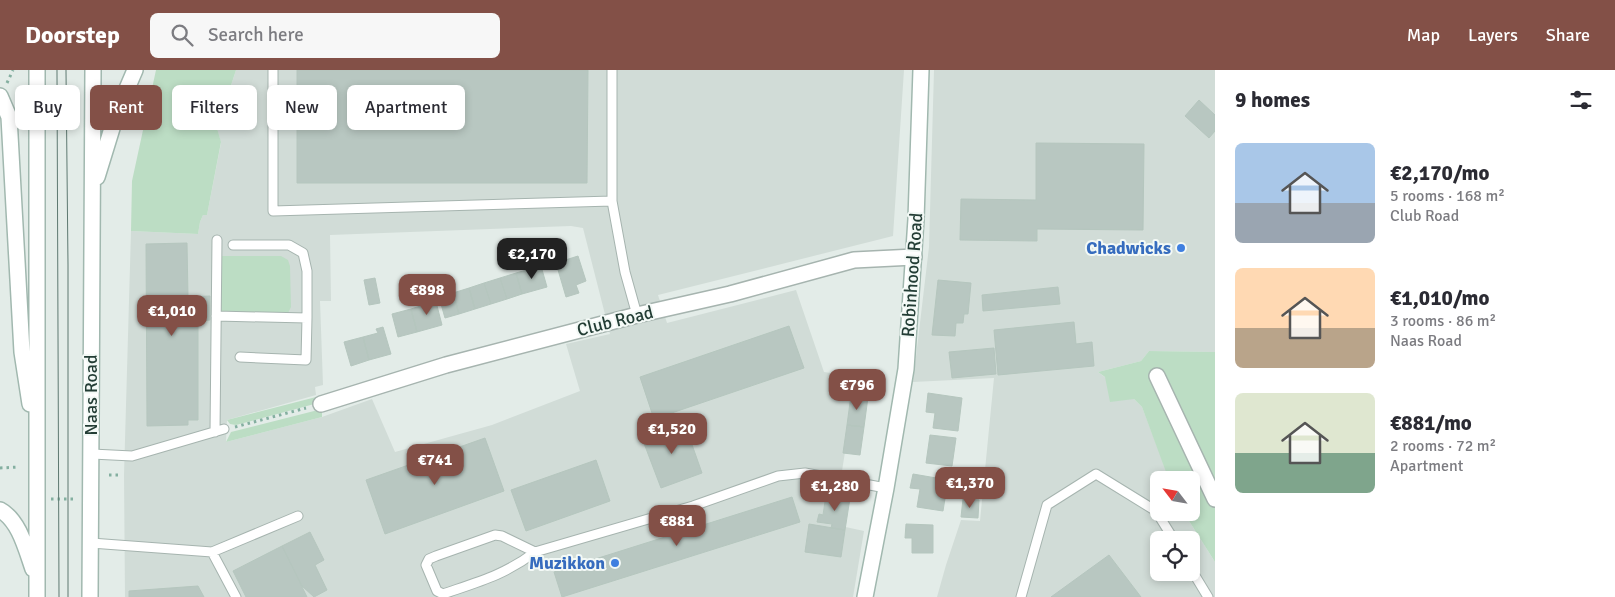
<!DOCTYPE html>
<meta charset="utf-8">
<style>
body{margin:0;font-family:Signika,sans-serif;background:#f7f7f7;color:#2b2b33;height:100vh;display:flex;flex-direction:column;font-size:19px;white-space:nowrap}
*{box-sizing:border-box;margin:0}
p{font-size:16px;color:#7c7c81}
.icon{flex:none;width:28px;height:28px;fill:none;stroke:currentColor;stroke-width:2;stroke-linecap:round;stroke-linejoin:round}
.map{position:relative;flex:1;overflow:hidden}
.panel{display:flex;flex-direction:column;background:#fff;width:400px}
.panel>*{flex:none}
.banner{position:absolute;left:15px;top:15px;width:475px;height:45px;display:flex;gap:10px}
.needle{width:32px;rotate:301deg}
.buttons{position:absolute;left:1150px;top:401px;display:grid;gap:10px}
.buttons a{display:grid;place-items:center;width:50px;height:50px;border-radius:8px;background:#fff;box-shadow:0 2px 8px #0003;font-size:25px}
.price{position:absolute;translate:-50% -42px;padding:0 11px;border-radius:10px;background:#835047;color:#fff;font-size:16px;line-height:32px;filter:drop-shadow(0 1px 2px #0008)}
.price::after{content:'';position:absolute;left:50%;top:30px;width:15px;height:11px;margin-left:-8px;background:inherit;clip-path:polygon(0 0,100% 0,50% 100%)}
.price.on{background:#222;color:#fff}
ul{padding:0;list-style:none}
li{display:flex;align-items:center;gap:15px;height:125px;padding:0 20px}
li span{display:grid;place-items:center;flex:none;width:140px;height:100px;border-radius:8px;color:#555}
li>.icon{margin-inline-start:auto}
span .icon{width:60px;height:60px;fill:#fffc;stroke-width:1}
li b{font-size:21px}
h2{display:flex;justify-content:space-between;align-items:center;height:60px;padding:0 20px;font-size:21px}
.pill{padding:0 18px;border-radius:8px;background:#fff;box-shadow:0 2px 8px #0003;font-size:18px;line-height:45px}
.pill.on{background:#835047;color:#fff}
header{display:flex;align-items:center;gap:30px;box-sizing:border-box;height:70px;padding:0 25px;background:#835047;color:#fff}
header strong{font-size:24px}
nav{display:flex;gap:28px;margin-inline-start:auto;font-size:18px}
.search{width:350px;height:45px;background:#f7f7f7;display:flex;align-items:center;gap:12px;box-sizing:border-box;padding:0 18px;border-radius:8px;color:#7c7c81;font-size:19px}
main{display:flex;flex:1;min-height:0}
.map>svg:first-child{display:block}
.built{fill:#d1dcd7;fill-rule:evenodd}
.green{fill:#bcddc4}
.building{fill:#b8c7c1;stroke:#b5c6be}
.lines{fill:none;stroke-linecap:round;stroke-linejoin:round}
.lane-casing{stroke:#a6b4af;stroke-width:11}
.street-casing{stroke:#a6b4af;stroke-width:18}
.secondary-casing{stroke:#a1b8af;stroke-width:18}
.path{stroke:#84afa0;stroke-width:3;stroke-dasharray:2.5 4;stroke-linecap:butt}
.lane{stroke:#fff;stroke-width:9}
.street{stroke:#fff;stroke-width:15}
.secondary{stroke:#fff;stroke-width:15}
.tram{stroke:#5e7971;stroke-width:1}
.shop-dot{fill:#3f7fe0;stroke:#f3f9f6;stroke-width:2}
.labels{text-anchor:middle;stroke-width:4;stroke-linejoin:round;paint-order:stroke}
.shop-label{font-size:18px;font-weight:bold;fill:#366cbe;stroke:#f3f9f6;text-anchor:end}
.street-label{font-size:18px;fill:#233d35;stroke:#f3f9f6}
</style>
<header>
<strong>Doorstep</strong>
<div class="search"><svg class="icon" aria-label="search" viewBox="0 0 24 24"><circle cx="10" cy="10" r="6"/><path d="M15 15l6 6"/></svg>Search here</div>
<nav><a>Map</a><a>Layers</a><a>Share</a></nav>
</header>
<main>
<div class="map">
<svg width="1215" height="527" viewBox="0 0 1215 527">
<rect width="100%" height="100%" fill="#e3ece8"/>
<path class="built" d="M236 0H904L893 166 658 225 667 253 796 220 824 302 857 307 838 426 826 425 823 445 819 444 818 451 864 461 853 527H125L124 405 131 161 198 164 200 152 203 145H207L221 73 217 58ZM571 156 583 158 610 264 566 274 580 321 492 355 395 382 372 329 322 347 226 372 227 350 316 325 315 317 323 315 320 231H331L330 165Z
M934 0H1215V282L1149 281 1141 291 1098 302 1134 329 1142 337 1170 410H1159V442L1184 443 1215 492V527H937L946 495 961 450 980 451 994 308 913 312 929 177ZM1159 470H1191V502H1159Z"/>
<path class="green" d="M156 0H236L217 58 221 72 207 145H203L200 152 198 164 131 161 132 111Z
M222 186H281L288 190 290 196 291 237 288 243 227 245 220 240Z
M1149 281 1215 282V492L1184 443 1191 442V410H1169L1142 337 1134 329 1110 332 1105 307 1098 302 1141 291Z
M320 326 318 333 236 355 230 354 227 350Z
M322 339V347L226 372 231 362Z"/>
<path class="building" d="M297 0H588L587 113H297Z
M1199 30 1215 45V61L1209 68 1185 46Z
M1036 73 1144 74 1143 160 1037 159V171L960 170 961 129 1036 130Z
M187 173 188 227 210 226V250L198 251V350H188V355L147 356 146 174Z
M578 186 586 211 576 215 579 223 566 227 556 193Z
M541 196 547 217 522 224 516 203Z
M516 203 522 224 507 229 500 208Z
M375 208 380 233 369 235 364 210Z
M500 208 507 229 491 234 484 213Z
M938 210 971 213 968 244H964L963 253H956L955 266 932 265Z
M484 213 491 234 475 239 469 218Z
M1058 217 1060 234 983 241 982 225Z
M469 218 475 239 459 244 453 223Z
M453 223 459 244 445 248 439 227Z
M435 228 442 255 417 262 411 239 427 234 426 230Z
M411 239 417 262 398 267 392 244Z
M1074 252 1076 274 1092 272 1094 296 998 305 994 260Z
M789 256 804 298 654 349 640 307Z
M383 257 391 284 369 290 363 267 378 263 376 259Z
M363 267 369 290 351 296 344 272Z
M994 278 996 304 952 308 949 282Z
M928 323 962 328 958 361 933 358 935 343 926 342Z
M851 325 868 327 864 357 847 355Z
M684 352 702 403 661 418 642 368Z
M847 355 864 357 860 385 843 383Z
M930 365 956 368 952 396 926 393Z
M485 368 504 421 385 464 366 410Z
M596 390 610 431 526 461 511 420Z
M913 404 948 410 943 441 917 437 920 419 910 418Z
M826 425 850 428 845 460 831 458 832 454 817 452 819 444 823 445Z
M792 427 800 452 562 527 554 502Z
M963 429 979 430 978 448 961 447Z
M809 454 845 460 841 487 805 482Z
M906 454 933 455V483H912V468H905Z
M310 462 324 490 315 495 327 520 314 527 302 516 282 476Z
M282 476 307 527H246L233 501Z
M1109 485 1141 527H1051Z
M198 516 204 527H129V521Z"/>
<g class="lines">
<g class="lane-casing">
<path id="lane" d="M273 0V141L612 131
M612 0V131L625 202 637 245
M233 175H289L303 183 307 201V248
M216 246 307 248 306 290 240 287
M215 362 217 170
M92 384 132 386 224 359
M91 473 212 482 298 446
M212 482 236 527
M535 482 502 466 495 465 436 486 429 489 426 495 437 521 443 524C478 512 505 505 535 482L693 436 778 406 805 403 886 418
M1191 499 1208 527
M1021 527 1047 435 1096 404 1156 441 1174 470"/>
</g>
<g class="street-casing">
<path id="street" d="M1157 306 1215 429
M321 334 446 295 637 245 730 224 854 190 914 187"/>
</g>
<g class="secondary-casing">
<path id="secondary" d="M0 26 9 47 22 282 30 334
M97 107 117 42 135 0
M0 440C19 450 26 479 33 499
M37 527V0
M90 527 93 0
M865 527 886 418 906 299 916 149 921 0"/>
</g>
<path class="path" d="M7 13 13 0
M235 357 306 338
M0 398 18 397
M109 405H119
M51 429H75"/>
<use href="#lane" class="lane"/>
<use href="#street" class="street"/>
<use href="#secondary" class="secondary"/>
<path class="tram" d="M57 0 59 527
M66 0 68 195V527"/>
</g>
<g class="shop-dot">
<circle cx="1181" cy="178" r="5"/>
<circle cx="615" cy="493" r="5"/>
</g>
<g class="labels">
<g class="shop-label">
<text x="1171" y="184">Chadwicks</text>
<text x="605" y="499">Muzikkon</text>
</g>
<g class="street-label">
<text transform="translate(912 205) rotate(-86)" y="6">Robinhood Road</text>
<text transform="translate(615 251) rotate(-14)" y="6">Club Road</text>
<text transform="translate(91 325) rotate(-90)" y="6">Naas Road</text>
</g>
</g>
</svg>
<div class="buttons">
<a><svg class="needle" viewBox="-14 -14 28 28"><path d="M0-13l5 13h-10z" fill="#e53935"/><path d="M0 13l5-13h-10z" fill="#7c7c81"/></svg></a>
<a><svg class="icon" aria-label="locate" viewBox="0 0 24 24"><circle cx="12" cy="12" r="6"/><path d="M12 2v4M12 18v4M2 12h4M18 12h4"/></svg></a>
</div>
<b class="price on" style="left:532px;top:210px">€2,170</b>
<b class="price" style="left:427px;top:246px">€898</b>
<b class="price" style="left:172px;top:267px">€1,010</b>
<b class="price" style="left:857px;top:341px">€796</b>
<b class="price" style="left:672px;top:385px">€1,520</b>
<b class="price" style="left:435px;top:416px">€741</b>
<b class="price" style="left:970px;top:439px">€1,370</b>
<b class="price" style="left:835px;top:442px">€1,280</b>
<b class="price" style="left:677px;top:477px">€881</b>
<div class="banner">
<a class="pill">Buy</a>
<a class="pill on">Rent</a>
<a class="pill">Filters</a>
<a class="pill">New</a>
<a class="pill">Apartment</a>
</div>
</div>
<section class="panel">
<h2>9 homes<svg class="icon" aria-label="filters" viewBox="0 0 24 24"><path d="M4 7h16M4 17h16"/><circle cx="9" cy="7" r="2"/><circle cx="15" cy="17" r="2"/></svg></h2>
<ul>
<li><span style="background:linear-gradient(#a9c7e8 60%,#9aa5b1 0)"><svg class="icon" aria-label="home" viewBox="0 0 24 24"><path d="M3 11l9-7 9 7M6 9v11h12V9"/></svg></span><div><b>€2,170/mo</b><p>5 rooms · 168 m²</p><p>Club Road</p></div></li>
<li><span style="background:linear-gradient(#ffd9b3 60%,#b9a48a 0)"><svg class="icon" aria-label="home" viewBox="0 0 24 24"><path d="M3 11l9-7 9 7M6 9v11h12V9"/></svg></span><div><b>€1,010/mo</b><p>3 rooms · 86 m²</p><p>Naas Road</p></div></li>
<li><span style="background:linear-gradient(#dfe7d0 60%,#7fa58c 0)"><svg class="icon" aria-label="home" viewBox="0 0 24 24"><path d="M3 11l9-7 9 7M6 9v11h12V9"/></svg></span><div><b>€881/mo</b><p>2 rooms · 72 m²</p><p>Apartment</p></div></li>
</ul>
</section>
</main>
